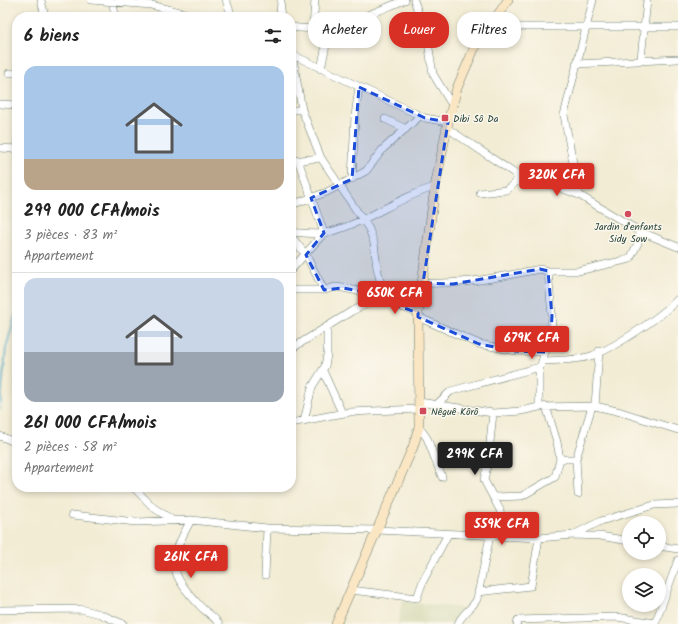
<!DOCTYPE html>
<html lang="fr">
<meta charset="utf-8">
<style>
body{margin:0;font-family:Kalam,sans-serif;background:#f2f2f2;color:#222;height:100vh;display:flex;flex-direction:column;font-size:15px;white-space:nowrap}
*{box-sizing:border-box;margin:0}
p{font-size:13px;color:#767676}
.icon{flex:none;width:22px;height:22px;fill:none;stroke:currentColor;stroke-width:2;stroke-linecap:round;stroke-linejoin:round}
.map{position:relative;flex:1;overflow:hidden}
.panel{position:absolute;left:12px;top:12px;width:284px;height:480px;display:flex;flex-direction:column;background:#fff;border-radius:16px;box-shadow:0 2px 6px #0003}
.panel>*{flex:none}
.hud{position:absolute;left:308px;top:12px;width:310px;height:36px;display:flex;gap:8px}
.fabs{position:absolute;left:622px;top:516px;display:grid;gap:8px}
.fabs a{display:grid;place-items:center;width:44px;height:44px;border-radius:50%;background:#fff;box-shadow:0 2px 6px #0003;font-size:20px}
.price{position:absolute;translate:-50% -34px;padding:0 9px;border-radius:4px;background:#d93025;color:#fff;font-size:13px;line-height:26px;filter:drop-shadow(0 1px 2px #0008)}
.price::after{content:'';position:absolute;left:50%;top:24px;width:12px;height:9px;margin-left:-6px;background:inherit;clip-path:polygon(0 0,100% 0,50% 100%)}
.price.on{background:#222;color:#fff}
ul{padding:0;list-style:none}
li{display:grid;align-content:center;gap:8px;height:212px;padding:0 12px}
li+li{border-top:1px solid #e0e0e0}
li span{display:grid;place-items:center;height:124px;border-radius:12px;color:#555}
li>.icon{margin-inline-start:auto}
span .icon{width:72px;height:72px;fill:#fffc;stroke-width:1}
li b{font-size:17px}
h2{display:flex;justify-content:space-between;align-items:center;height:48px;padding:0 12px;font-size:17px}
.tag{padding:0 14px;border-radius:16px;background:#fff;box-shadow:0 2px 6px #0003;font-size:14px;line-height:36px}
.tag.on{background:#d93025;color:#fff}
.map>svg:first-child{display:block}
.built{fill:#dcdebc}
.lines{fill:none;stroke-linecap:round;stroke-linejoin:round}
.stream{stroke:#4daacb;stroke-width:1.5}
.street-casing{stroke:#697a6c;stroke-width:8}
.secondary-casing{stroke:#697a6c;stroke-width:10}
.street{stroke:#fff;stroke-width:7}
.secondary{stroke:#fbe6c4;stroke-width:9}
.marked{fill:#1d4ed8;fill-opacity:0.2;stroke:#1d4ed8;stroke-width:3;stroke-dasharray:8 5;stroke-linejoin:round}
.poi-dot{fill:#d1495b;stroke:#fbf7ec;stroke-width:1.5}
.labels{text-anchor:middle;stroke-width:3;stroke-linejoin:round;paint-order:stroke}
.poi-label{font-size:10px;fill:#1f3d34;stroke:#fbf7ec;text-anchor:start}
</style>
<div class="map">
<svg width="678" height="624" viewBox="0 0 678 624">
<rect width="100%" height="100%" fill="#fbf7ec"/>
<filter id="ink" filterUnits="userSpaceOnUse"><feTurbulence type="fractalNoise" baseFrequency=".025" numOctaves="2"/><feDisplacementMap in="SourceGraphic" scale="8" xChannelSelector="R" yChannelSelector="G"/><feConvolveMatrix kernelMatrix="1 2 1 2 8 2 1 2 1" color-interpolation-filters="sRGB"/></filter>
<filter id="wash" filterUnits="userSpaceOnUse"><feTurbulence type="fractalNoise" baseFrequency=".012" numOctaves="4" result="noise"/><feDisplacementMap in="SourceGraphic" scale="16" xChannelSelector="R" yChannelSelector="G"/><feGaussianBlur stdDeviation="0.9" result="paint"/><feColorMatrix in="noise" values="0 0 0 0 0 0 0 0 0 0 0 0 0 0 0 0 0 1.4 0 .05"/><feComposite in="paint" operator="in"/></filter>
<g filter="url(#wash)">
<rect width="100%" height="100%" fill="#f2ecd4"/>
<path class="built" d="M402 601 461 608 459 624H398Z"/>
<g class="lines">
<path class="stream" d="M0 409 6 348 17 309"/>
</g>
</g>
<g filter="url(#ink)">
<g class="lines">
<g class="street-casing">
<path id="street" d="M41 0 45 17
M91 0 151 5 200 17
M226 0 232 17
M414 0 428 42 433 74 452 105
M112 2 116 17
M280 17 281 0
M291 27C331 34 369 14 405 0
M489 27H678
M313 28 315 0
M291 54 425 118 448 122
M292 54 302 110 321 158 369 229 374 243 377 268 384 296
M641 59 647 0
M576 64 678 59
M321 69 326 45 321 26
M9 73H17
M291 91 299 93
M0 104 17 105
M291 110H302
M385 119 406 129
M447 128 517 175 558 187 579 195 639 231 678 247
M0 148 16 149 17 142
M298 160 324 233
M291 161 321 158
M352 179 355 116 359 87
M480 193 506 190 516 182 517 175
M579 195 564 115 593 0
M291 205 327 192 366 171 383 149 420 116
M291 232C302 233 314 235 325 233 364 225 397 197 435 187
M291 236 306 255 324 290
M291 270 324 233
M548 271H578L630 259 638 243 639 231
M423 283C466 285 498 277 540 269L548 271 552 316 551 335 539 370V407L595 406 621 412 678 430
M291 290H324L336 287 343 288 384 296 396 305 418 313
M418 317 479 344 516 351 545 352
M291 349 352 311 384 296
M542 361C558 360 575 361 591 356 613 349 662 316 678 299
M323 371 342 413
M419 402 493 413 521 411 539 407
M437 404 451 391 540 367
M595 406 599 351
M493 413 488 462 484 480 500 510 503 537
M304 421 312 387 325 366 327 355V327
M296 422 350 412 419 409
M419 427 427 438 442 477
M0 436 17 443
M560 459H576
M133 487 154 508 174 521
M578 494 576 459 592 406
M493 497 522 496 555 477 560 459 557 442 546 406
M72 515 136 522 191 520 267 528 377 530 539 538 573 535 600 536 629 541
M191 520C168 562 167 571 201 607 207 613 215 617 219 624
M575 534 601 521 654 505 678 504
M659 546 678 549
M265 575 267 528
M351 590 417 598 423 581 448 534
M478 592 531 586 539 538
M0 610 81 609 100 614 123 624
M458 624C462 613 472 609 477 599L490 536
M517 624 518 620 617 617 655 623
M655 624 678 560"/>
</g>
<g class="secondary-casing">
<path id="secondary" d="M336 624 413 447 419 427 418 313 435 187 448 122 457 88 474 49 508 0"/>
</g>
<use href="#street" class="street"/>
<use href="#secondary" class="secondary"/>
</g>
</g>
<path class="marked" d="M359 87 425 118 448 122 423 283 453 284 540 269 548 271 552 316 551 335 545 352 516 351 479 344 418 317V313L396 305 384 296 343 288 324 290 306 255 324 233 311 198 352 179Z"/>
<g class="poi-dot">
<rect x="441" y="114" width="8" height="8" rx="2"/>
<circle cx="628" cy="214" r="4"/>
<rect x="419" y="407" width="8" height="8" rx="2"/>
</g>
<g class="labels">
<g class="poi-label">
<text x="453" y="122">Dibi Sô Da</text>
<text x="628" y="230" text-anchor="middle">Jardin d'enfants<tspan x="628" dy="12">Sidy Sow</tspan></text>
<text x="431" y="415">Nêguê Kôrô</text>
</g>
</g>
</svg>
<div class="fabs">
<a><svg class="icon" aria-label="locate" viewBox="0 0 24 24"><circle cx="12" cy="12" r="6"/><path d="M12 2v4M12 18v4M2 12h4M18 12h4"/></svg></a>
<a><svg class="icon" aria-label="layers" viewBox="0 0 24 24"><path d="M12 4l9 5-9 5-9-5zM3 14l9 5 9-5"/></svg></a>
</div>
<b class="price" style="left:557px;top:197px">320K CFA</b>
<b class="price" style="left:395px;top:315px">650K CFA</b>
<b class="price" style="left:532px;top:360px">679K CFA</b>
<b class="price on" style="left:475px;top:476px">299K CFA</b>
<b class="price" style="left:502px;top:546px">559K CFA</b>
<b class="price" style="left:191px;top:579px">261K CFA</b>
<div class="hud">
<a class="tag">Acheter</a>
<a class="tag on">Louer</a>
<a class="tag">Filtres</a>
</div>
<section class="panel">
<h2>6 biens<svg class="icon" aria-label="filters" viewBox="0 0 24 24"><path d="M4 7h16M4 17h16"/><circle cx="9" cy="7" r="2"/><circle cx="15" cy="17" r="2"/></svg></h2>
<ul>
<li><span style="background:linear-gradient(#a9c7e8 75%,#b9a48a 0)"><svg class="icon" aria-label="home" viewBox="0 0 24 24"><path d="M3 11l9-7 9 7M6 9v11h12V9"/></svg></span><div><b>299 000 CFA/mois</b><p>3 pièces · 83 m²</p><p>Appartement</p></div></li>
<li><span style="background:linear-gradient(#c9d6e8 60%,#9aa5b1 0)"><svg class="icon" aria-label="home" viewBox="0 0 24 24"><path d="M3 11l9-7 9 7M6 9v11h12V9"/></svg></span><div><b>261 000 CFA/mois</b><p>2 pièces · 58 m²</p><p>Appartement</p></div></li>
</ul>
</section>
</div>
